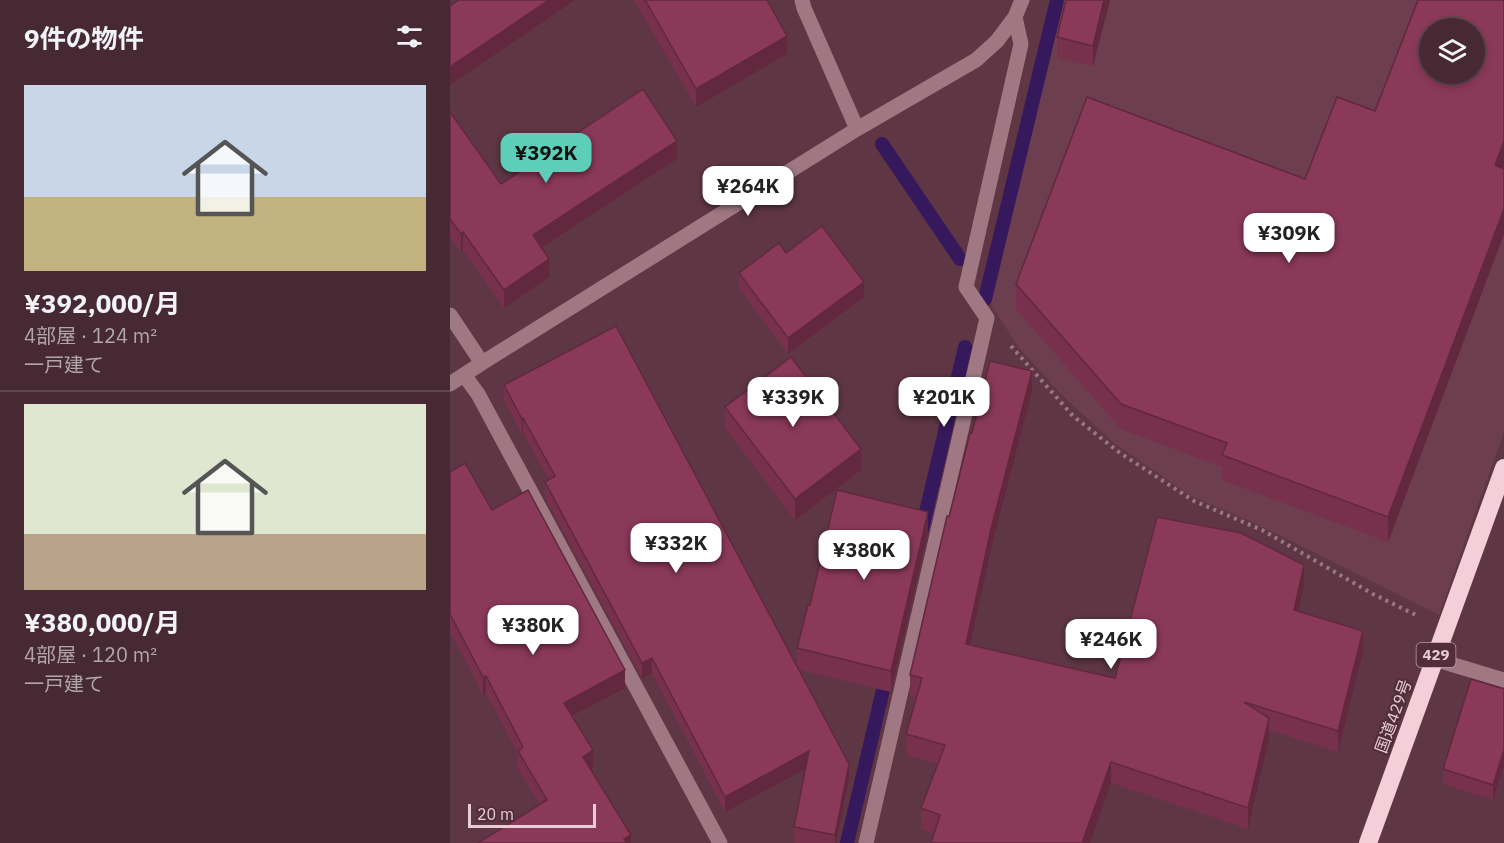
<!DOCTYPE html>
<html lang="ja">
<meta charset="utf-8">
<style>
body{margin:0;font-family:"IBM Plex Sans","Noto Sans JP",sans-serif;background:#51353f;color:#f1f3f6;height:100vh;display:flex;flex-direction:column;font-size:22px;white-space:nowrap}
*{box-sizing:border-box;margin:0}
p{font-size:20px;color:#b0a6ac}
.icon{flex:none;width:33px;height:33px;fill:none;stroke:currentColor;stroke-width:2;stroke-linecap:round;stroke-linejoin:round}
.map{position:relative;flex:1;overflow:hidden}
.side{display:flex;flex-direction:column;background:#472933;width:450px}
.side>*{flex:none}
.tools{position:absolute;left:969px;top:18px;display:grid;gap:12px}
.tools a{display:grid;place-items:center;width:66px;height:66px;border-radius:50%;background:#472933;box-shadow:0 3px 9px #0003,0 0 0 2px #5f454e;font-size:30px}
.scale{position:absolute;left:18px;bottom:15px;width:128px;box-sizing:border-box;padding-left:6px;border:3px solid #e7ced5;border-top:0;font-size:16px;line-height:21px;white-space:nowrap;color:#e7ced5;-webkit-text-stroke:4px #532d3a;paint-order:stroke}
.price{position:absolute;translate:-50% -51px;padding:0 14px;border-radius:12px;background:#fff;color:#222;font-size:20px;line-height:39px;filter:drop-shadow(0 2px 3px #0008)}
.price::after{content:'';position:absolute;left:50%;top:36px;width:18px;height:14px;margin-left:-9px;background:inherit;clip-path:polygon(0 0,100% 0,50% 100%)}
.price.on{background:#5dceb8;color:#111}
ul{padding:0;list-style:none}
li{display:grid;align-content:center;gap:12px;height:318px;padding:0 24px}
li+li{border-top:2px solid #5f454e}
li span{display:grid;place-items:center;height:186px;border-radius:0px;color:#555}
li>.icon{margin-inline-start:auto}
span .icon{width:108px;height:108px;fill:#fffc;stroke-width:1}
li b{font-size:26px}
h2{display:flex;justify-content:space-between;align-items:center;height:72px;padding:0 24px;font-size:26px}
main{display:flex;flex:1;min-height:0}
.map>svg:first-child{display:block}
.built{fill:#6d3e4e;fill-rule:evenodd}
.lines{fill:none;stroke-linecap:round;stroke-linejoin:round}
.stream{stroke:#36195d;stroke-width:14}
.path{stroke:#9a7883;stroke-width:4;stroke-dasharray:3 4.5;stroke-linecap:butt}
.minor{stroke:#9f7883;stroke-width:15}
.highway{stroke:#f4ced9;stroke-width:18}
.wall{fill:#77314c}
.shaded-wall{fill:#61283e}
.building{fill:#8a3958;stroke:#61283e;stroke-width:1.5;fill-rule:evenodd}
.labels{text-anchor:middle;stroke-width:4.5;stroke-linejoin:round;paint-order:stroke}
.shield{fill:#532d3a;stroke:#bb9ea6;stroke-width:1.5}
.shield-label{font-size:15px;font-weight:bold;fill:#e7ced5}
.street-label{font-size:16px;fill:#e7ced5;stroke:#532d3a}
</style>
<main>
<section class="side">
<h2>9件の物件<svg class="icon" aria-label="filters" viewBox="0 0 24 24"><path d="M4 7h16M4 17h16"/><circle cx="9" cy="7" r="2"/><circle cx="15" cy="17" r="2"/></svg></h2>
<ul>
<li><span style="background:linear-gradient(#c9d6e8 60%,#c2b280 0)"><svg class="icon" aria-label="home" viewBox="0 0 24 24"><path d="M3 11l9-7 9 7M6 9v11h12V9"/></svg></span><div><b>¥392,000/月</b><p>4部屋 · 124 m²</p><p>一戸建て</p></div></li>
<li><span style="background:linear-gradient(#dfe7d0 70%,#b9a48a 0)"><svg class="icon" aria-label="home" viewBox="0 0 24 24"><path d="M3 11l9-7 9 7M6 9v11h12V9"/></svg></span><div><b>¥380,000/月</b><p>4部屋 · 120 m²</p><p>一戸建て</p></div></li>
</ul>
</section>
<div class="map">
<svg width="1054" height="843" viewBox="0 0 1054 843">
<rect width="100%" height="100%" fill="#5f3744"/>
<path class="built" d="M609 0H1054V432L989 615 813 527 741 496 664 443 610 393 569 348 538 300ZM980 28H1024V74H980Z"/>
<g class="lines">
<path class="stream" d="M432 144 510 259
M535 299 607 0
M472 529 515 347
M397 843 437 673"/>
<path class="path" d="M561 346 623 416 670 453 744 501 812 530 923 594 968 616"/>
<path class="minor" d="M352 0 354 8 407 129
M0 315 32 363
M14 375 28 394 270 843
M0 384 32 363 407 129 526 60 547 41 565 17 572 0
M984 659 1054 680
M416 843 537 318 516 287 571 44 565 17"/>
<path class="highway" d="M918 843 1054 468"/>
</g>
<path class="wall" d="M184 0H317L337 54 246 107Z
M616 0H660L643 66 607 58V37Z
M1054 0V166L1053 168 1054 169V234L938 542 772 480V467L671 429 566 309V284L855 179 925 111Z
M0 112 51 184 227 159 91 248 99 277 54 308 13 250 11 252 0 237Z
M336 253 414 297 338 354 289 288V273Z
M54 385 347 666V648L360 605 478 532 441 692 349 670 399 779 386 843H344V827L356 768 275 812 202 673 192 678 95 497V482L99 480 73 433 72 434 54 400Z
M582 391 541 549 520 645 665 678 854 585 848 611 913 652 888 752 819 730V739L798 829 661 783 640 843H481L484 834 471 829V808L488 764 456 755V734L466 698 460 696V675L499 517 522 433Z
M275 407 411 470 345 520 275 428Z
M0 472 42 510 175 688 122 716 143 768 140 770 181 843 90 805 68 768V754L36 693 33 695 0 631Z
M1054 689V766L1043 800 993 784V769Z"/>
<path class="shaded-wall" d="M99 0H125L0 85V67Z
M654 0H660L643 66V46Z
M337 36V54L246 107V89Z
M227 141V159L83 253V235Z
M1054 141V166L1045 191V165Z
M1054 209V234L938 542V517Z
M13 232V250L11 252V234Z
M99 259V277L54 308V290Z
M414 282V297L338 354V338Z
M582 371V391L541 549 516 664V644L541 529Z
M73 418V433L72 434V419Z
M411 449V470L345 520V499Z
M478 512V532L441 692V671Z
M854 565V585L844 631V610Z
M913 631V652L888 752V731Z
M202 658V673L192 678V663Z
M175 670V688L114 720V703Z
M36 676V693L33 695V677Z
M819 718V739L798 829V808Z
M143 750V768L133 774V757Z
M1054 750V766L1043 800V785Z
M359 751V767L275 812V797Z
M661 762V783L640 843H632Z
M399 764V779L386 843H385V835Z
M181 835V843H174V839Z"/>
<path class="building" d="M9 0H99L0 67V6Z
M195 0H317L337 36 246 89Z
M616 0H654L643 46 607 37Z
M968 0H1054V141L1045 165 1054 169V209L938 517 772 455 777 443 671 404 566 284 637 97 855 179 887 97 925 111ZM980 28H1024V74H980Z
M193 89 227 141 83 235 99 259 54 290 13 232 11 234 0 219V112L51 184Z
M372 226 414 282 338 338 289 273 329 243 336 253Z
M166 326 399 764 385 835 344 827 359 751 275 797 202 658 192 663 95 482 105 476 73 418 72 419 54 385Z
M341 357 411 449 345 499 275 407Z
M540 361 582 371 541 529 516 644 665 678 707 517 791 533 854 565 844 610 913 631 888 731 794 702 819 718 798 808 661 762 632 843H481L490 815 471 808 495 745 456 734 472 678 460 675 497 516 499 517 520 433H522Z
M15 463 42 510 78 490 175 670 114 703 143 750 133 757 181 835 174 839 177 843H28L97 800 68 751 73 747 36 676 33 677 0 614V472Z
M387 490 478 512 441 671 347 648 358 605H360Z
M1021 679 1054 689V750L1043 785 993 769Z"/>
<g class="labels">
<rect class="shield" x="966.5" y="643" width="39" height="24" rx="4.5"/>
<g class="shield-label">
<text x="986" y="660">429</text>
</g>
<g class="street-label">
<text transform="translate(943 716) rotate(-70)" y="6">国道429号</text>
</g>
</g>
</svg>
<div class="tools">
<a><svg class="icon" aria-label="layers" viewBox="0 0 24 24"><path d="M12 4l9 5-9 5-9-5zM3 14l9 5 9-5"/></svg></a>
</div>
<div class="scale">20 m</div>
<b class="price on" style="left:96px;top:184px">¥392K</b>
<b class="price" style="left:298px;top:217px">¥264K</b>
<b class="price" style="left:839px;top:264px">¥309K</b>
<b class="price" style="left:343px;top:428px">¥339K</b>
<b class="price" style="left:494px;top:428px">¥201K</b>
<b class="price" style="left:226px;top:574px">¥332K</b>
<b class="price" style="left:414px;top:581px">¥380K</b>
<b class="price" style="left:83px;top:656px">¥380K</b>
<b class="price" style="left:661px;top:670px">¥246K</b>
</div>
</main>
